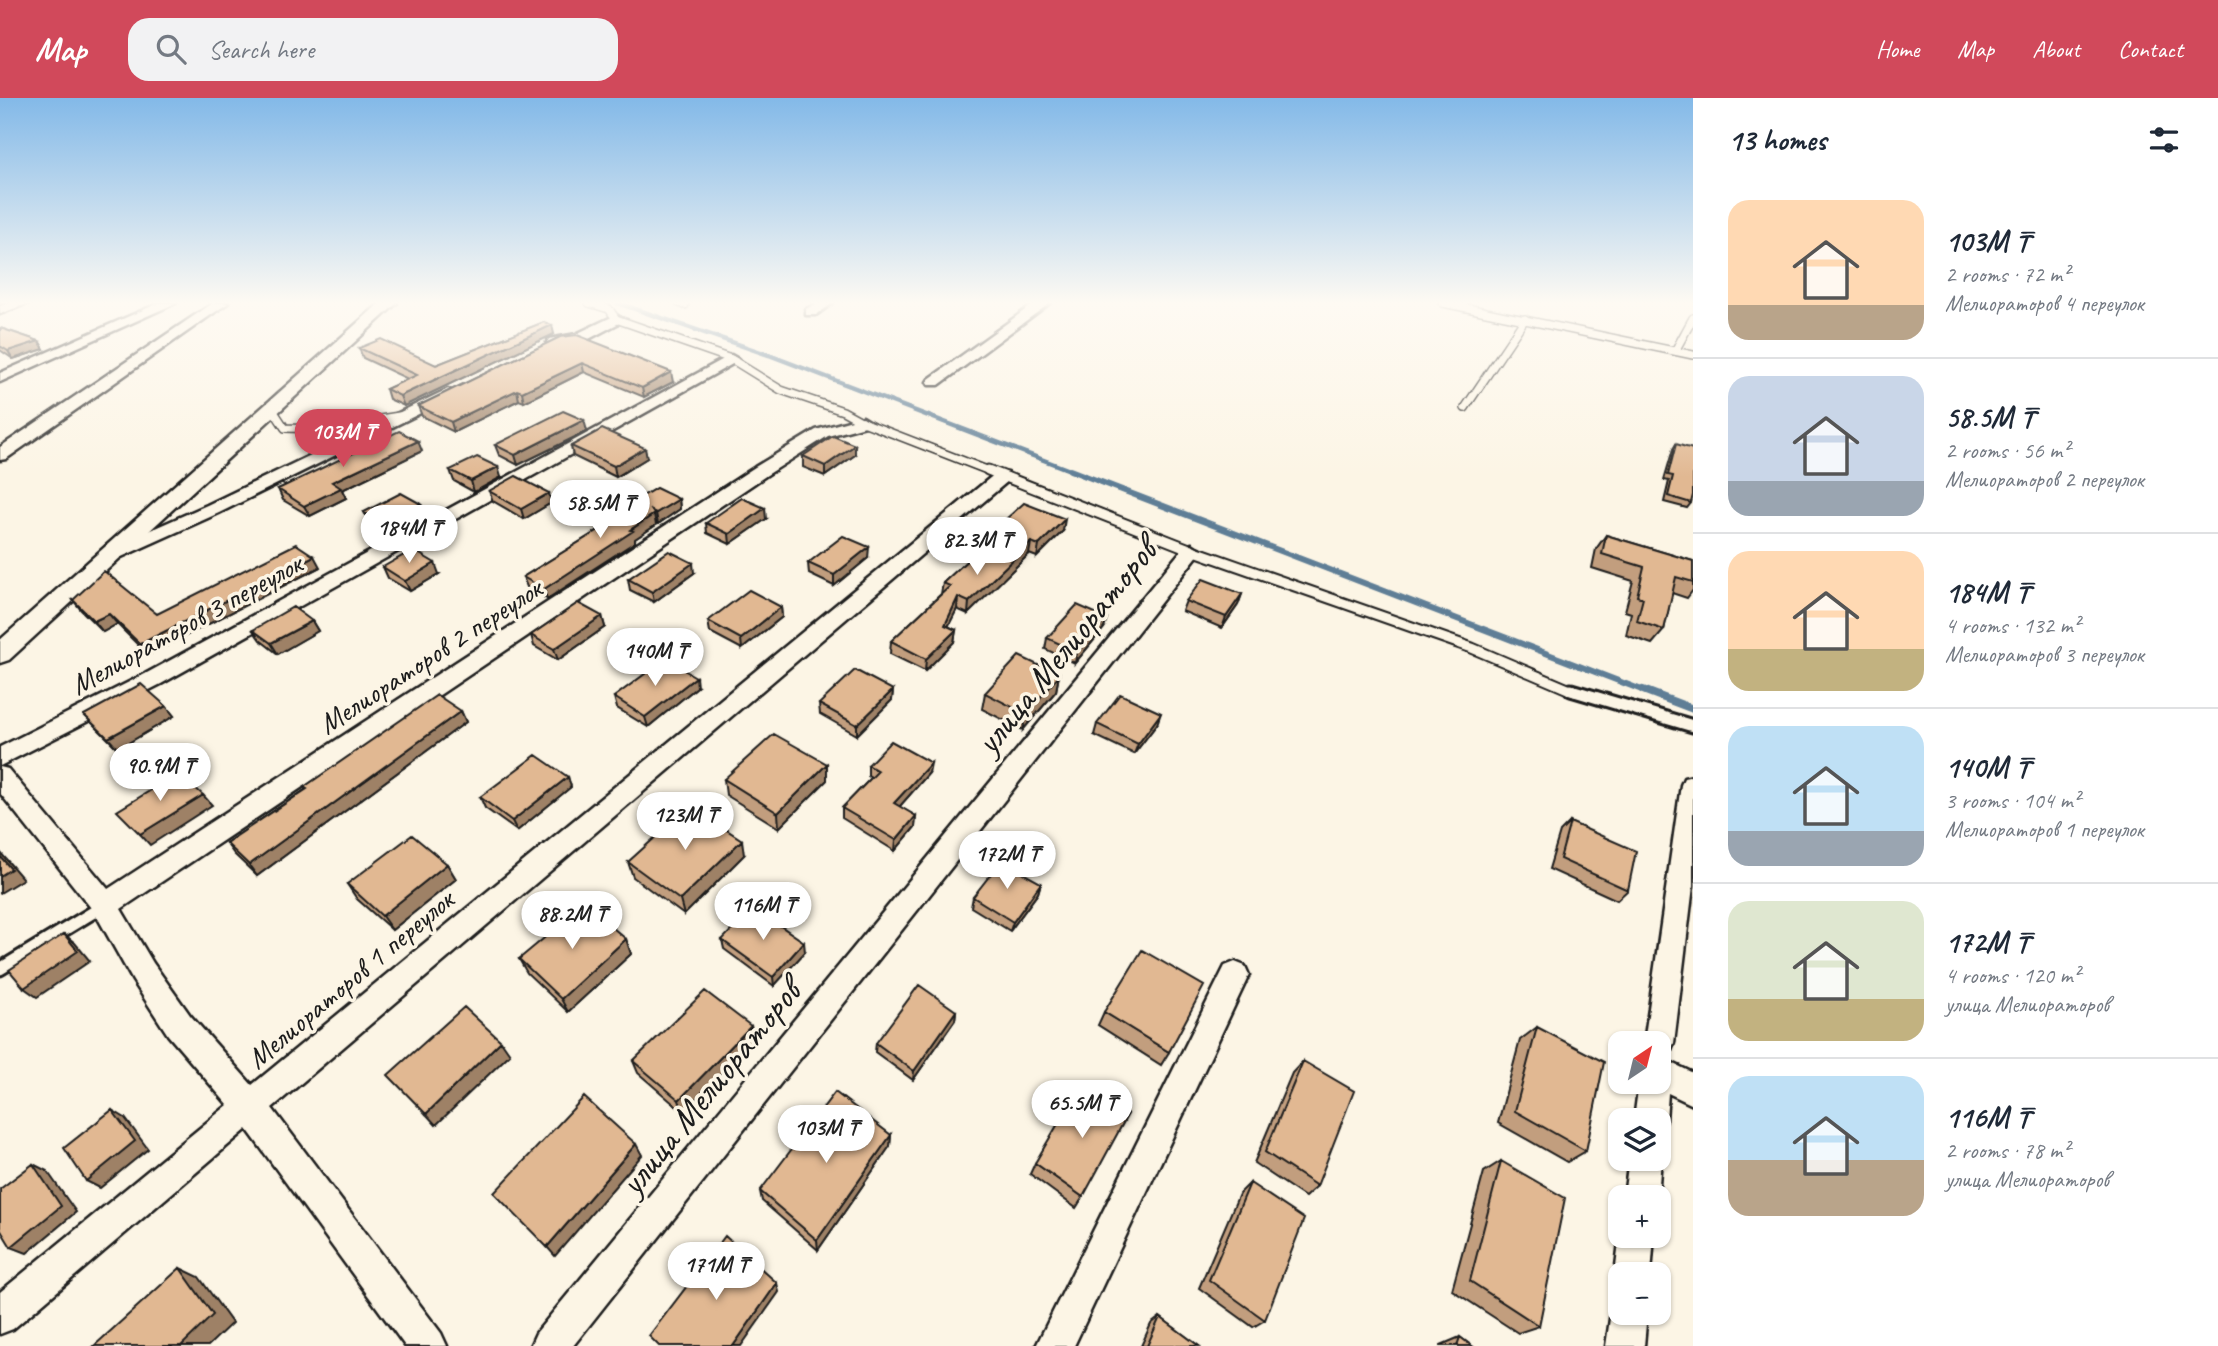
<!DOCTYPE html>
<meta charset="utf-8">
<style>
body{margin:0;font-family:Caveat,sans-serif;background:#f2f2f3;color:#1f2937;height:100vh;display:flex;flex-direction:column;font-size:26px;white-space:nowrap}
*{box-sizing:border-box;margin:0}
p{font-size:23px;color:#747a83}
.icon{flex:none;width:38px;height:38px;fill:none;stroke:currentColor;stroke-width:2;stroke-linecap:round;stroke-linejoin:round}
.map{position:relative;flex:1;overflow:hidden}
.details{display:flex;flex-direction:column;background:#fff;width:525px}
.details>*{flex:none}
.needle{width:46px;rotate:35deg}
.controls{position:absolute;left:1608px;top:933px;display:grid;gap:14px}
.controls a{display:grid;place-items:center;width:63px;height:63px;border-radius:14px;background:#fff;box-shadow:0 2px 5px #0004;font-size:35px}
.price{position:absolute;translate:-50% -60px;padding:0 16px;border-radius:24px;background:#fff;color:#222;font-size:23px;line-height:46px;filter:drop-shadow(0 2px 4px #0008)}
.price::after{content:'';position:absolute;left:50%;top:42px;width:21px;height:16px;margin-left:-10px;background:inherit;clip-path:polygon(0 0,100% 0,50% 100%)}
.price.selected{background:#d1495b;color:#fff}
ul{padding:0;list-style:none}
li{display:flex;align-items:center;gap:21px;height:175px;padding:0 35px}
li+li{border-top:2px solid #e0e1e3}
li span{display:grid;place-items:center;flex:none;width:196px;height:140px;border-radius:21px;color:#555}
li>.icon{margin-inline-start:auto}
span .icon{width:84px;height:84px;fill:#fffc;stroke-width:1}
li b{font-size:30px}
h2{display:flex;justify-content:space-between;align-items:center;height:84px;padding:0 35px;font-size:30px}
header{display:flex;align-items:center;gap:42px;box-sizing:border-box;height:98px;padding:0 35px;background:#d1495b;color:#fff}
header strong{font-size:33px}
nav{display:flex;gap:38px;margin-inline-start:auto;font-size:24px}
.search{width:490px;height:63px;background:#f2f2f3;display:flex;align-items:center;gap:18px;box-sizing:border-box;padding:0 24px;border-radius:21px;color:#747a83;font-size:26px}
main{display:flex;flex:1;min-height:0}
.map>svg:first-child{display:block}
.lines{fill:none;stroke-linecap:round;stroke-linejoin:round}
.stream-far2{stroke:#5f7e96;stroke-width:4.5}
.stream-far1{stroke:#5f7e96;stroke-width:6}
.stream{stroke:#5f7e96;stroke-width:8}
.service-far2-casing{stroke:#1c1c1c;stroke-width:10}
.service-far1-casing{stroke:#1c1c1c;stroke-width:13}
.service-casing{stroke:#1c1c1c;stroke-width:17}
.minor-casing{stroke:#1c1c1c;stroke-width:5}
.tertiary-casing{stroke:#1c1c1c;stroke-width:5}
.service-far2{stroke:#fcf5e5;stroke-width:7}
.service-far1{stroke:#fcf5e5;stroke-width:9}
.service{stroke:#fcf5e5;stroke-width:11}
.minor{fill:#fcf5e5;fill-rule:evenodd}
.tertiary{fill:#fcf5e5;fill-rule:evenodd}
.wall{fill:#c29e7e;stroke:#1c1c1c;stroke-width:2}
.shaded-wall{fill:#9e8166;stroke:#1c1c1c;stroke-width:2}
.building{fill:#e1b892;stroke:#1c1c1c;stroke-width:2}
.labels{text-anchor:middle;stroke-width:7;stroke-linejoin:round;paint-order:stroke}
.street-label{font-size:30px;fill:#1c1c1c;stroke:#fcf5e5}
.near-street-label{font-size:37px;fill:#1c1c1c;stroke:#fcf5e5}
</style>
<header>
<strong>Map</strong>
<div class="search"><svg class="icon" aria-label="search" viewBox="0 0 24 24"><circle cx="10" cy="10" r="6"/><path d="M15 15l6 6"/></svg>Search here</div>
<nav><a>Home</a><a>Map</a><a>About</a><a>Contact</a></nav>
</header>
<main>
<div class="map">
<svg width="1693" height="1248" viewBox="0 0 1693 1248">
<rect width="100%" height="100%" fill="#fcf5e5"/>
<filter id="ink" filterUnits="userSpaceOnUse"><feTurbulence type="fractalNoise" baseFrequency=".0143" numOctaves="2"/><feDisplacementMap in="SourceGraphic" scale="14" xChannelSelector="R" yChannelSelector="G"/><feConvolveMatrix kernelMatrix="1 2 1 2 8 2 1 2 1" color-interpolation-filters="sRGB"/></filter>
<g filter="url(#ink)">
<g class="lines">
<path class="stream-far2" d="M618 205 769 257 1075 374"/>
<path class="stream-far1" d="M1070 372 1647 594"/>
<path class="stream" d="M1643 592 1693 611"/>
<g class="service-far2-casing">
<path id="service-far2" d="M589 205 609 211 616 221 731 261 781 292 843 313 863 324 992 374
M679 205 685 207
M1443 205 1693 257
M1675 253 1693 220
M271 309 285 330 317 331 399 318
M1465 310 1525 221"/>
</g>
<g class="service-far1-casing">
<path id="service-far1" d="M988 372 1192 452 1472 550 1575 594"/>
</g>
<g class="service-casing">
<path id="service" d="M1571 592 1693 628
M0 871 105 807"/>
</g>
<g class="minor-casing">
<path id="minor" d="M10 205H29L0 216V208Z
M159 205H176L0 284V275Z
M213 205H228L6 361 0 362V349Z
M817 205H833L816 217H806V211Z
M1035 205H1050L939 287H929L927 284 929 281Z
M616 217 623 221 621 224 585 243 554 248 547 244 549 241 576 236Z
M731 257 738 261 736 264 161 586 0 668V649L145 576Z
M448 291 456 296 453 299 219 415 117 461H103L101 457 103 453 207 407Z
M863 319 871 324 869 327 828 338 767 377 121 811 153 865 190 917 252 987 996 375H1008L1011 379 1008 383 272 1010 441 1235 447 1248H405L247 1031 13 1231 0 1236V1194L228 1007 168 937 133 883 95 815 0 695V669L8 671 108 791 755 369 816 332Z
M1192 446 1201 452 1199 456 573 1248H530L536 1235 1185 448Z
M1693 678V788L1674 945 1670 955 1660 959 1693 975V1007L1668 995 1666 1022 1659 1034V1022H1634L1639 984H1659V945H1644L1681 687 1684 680Z
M1235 864 1245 868 1249 877 1074 1248H1036L1225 868Z
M1659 1054 1661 1060 1658 1099H1624L1629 1060H1659Z
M1620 1136 1654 1138 1651 1176H1620V1189L1615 1176Z
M1620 1199V1214H1647L1644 1248H1606L1611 1214 1616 1201Z"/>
</g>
<g class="tertiary-casing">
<path id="tertiary" d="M380 205H397L9 562 0 565V542Z"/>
</g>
<use href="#service-far2" class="service-far2"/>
<use href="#service-far1" class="service-far1"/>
<use href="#service" class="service"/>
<use href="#minor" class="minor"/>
<use href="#tertiary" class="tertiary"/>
</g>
<path class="wall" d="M544 224 554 236 404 308 389 301 386 291 408 281 363 260 359 250 436 267Z
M0 230 39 243 44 251 13 261 0 252Z
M560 239 673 284 644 299 584 274 524 304 519 302 454 334 422 318 418 308Z
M587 333 518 367 499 357 495 347Z
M1676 346 1691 405 1687 410 1664 404 1669 383 1664 382 1673 351Z
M571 348 647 360 616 379 573 358Z
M422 353 342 392 346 400 310 418 283 402 278 391Z
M855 357 825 378 803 369V358Z
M450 372 501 379 474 394 454 383Z
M489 393 551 405 524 421 493 403Z
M679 401 680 411 658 426 656 424V427L635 441V444L547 501 527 489 523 479 634 410 633 404Z
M421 406 425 417 389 436 369 424 364 414Z
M766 421 730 446 707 435 706 425Z
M997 429 1063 433 1037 459 1029 456 968 516 957 511 948 528 956 532 954 544 925 573 890 556 891 543 941 496 943 485 996 436Z
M1606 437 1693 463V492L1687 500 1672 495 1664 532 1652 546 1626 537 1631 515 1625 513 1633 483 1592 470 1596 451Z
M868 460 834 488 809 476 808 465Z
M320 469 148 557 117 526 103 534 81 512 73 502 157 516Z
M383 469 439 476 410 493 388 480Z
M694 475 654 504 630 492 628 481Z
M1242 496 1238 507 1222 530 1182 513 1186 503Z
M781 509 782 519 742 551 710 534 708 523Z
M602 518 605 529 558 562 534 548 531 537Z
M312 523 318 533 278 556 260 542 253 532Z
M1104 530 1075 565 1045 551 1047 540Z
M1059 577 1056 593 1023 632 982 611 985 595Z
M697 589 648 629 617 610 614 599Z
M893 592 892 602 857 637 820 616 819 606Z
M166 608 174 618 118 651 84 617Z
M461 613 466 624 257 778 234 756 226 745 306 691 304 689Z
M1097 626H1157L1134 656 1094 637Z
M827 666V682L779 730 726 697 724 681Z
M868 667 929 675 899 709 916 718 915 729 895 753 842 720V710L871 680 868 678Z
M568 679 571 689 517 733 485 710 480 699Z
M1570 724 1628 792 1617 802 1549 771 1560 734Z
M744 757 684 817 633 779 628 764Z
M447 766 456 781 392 832 357 801 347 786Z
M1041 785 1038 795 1010 833 971 809 973 799Z
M626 841 631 856 568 914 527 875 519 861Z
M722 842 805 854 774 888 724 851Z
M956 913 955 922 913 982 875 954 876 945Z
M1104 914 1169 954 1161 967 1098 927Z
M751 928 754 942 683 1014 638 975 633 963Z
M1537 929 1586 1053 1567 1064 1498 1025 1520 942Z
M1303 963 1317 1088 1305 1099 1254 1065 1292 975Z
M891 1037 890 1048 818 1152 762 1103 760 1093Z
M1501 1063 1539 1228 1518 1235 1452 1192 1484 1074Z
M1035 1065 1083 1099 1076 1110 1030 1076Z
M1250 1085 1265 1222 1253 1229 1199 1190 1239 1096Z
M1160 1219 1199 1248H1141L1151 1226Z
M1460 1239 1472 1248H1441V1247Z"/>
<path class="shaded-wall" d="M552 227 554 236 404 308 400 298Z
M39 243 44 251 13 261 8 253Z
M582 265 584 274 524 304 522 294Z
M671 274 673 284 644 299 642 290Z
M517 292 519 302 454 334 451 324Z
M584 322 587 333 518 367 515 357Z
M418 343 422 353 342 392 346 400 310 418 304 408 332 384Z
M855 347V357L825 378V368Z
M645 350 647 360 616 379 614 368Z
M498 369 501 379 474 394 471 383Z
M549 395 551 405 524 421 521 411Z
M679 401 680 411 658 426 656 415Z
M421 406 425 417 389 436 384 426Z
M765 410 766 421 730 446 729 436Z
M654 416 656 427 635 441V444L547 501 544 491Z
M1065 421 1063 433 1037 459 1039 447Z
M1031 444 1029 456 968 516 969 504Z
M869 449 868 460 834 488V477Z
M314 458 320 469 148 557 140 546Z
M435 465 439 476 410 493 405 483Z
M693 465 694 475 654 504 652 494Z
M1242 496 1238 507 1222 530 1226 519Z
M958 499 957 511 943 539 945 527Z
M781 509 782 519 742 551 741 541Z
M109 516 117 526 103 534 94 523Z
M602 518 605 529 558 562 554 551Z
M1107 520 1104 530 1075 565 1077 554Z
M312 523 318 533 278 556 271 545Z
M956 532 954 544 925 573 926 561Z
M1059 577 1056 593 1023 632 1026 616Z
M696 579 697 589 648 629 645 619Z
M893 592 892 602 857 637V627Z
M166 608 174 618 118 651 108 640Z
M461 613 466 624 257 778 249 767Z
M1161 615 1157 626 1134 656 1138 646Z
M931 665 929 675 893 716 894 705Z
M827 666V682L779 730 778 715Z
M568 679 571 689 517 733 512 723Z
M203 697 212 707 150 747 140 736Z
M916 718 915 729 895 753 896 742Z
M742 742 744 757 684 817 680 802Z
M0 754 23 781 0 795Z
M447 766 456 781 392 832 382 818Z
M1041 785 1038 795 1010 833 1013 824Z
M64 836 75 845 90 863 37 899 24 890Z
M626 841 631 856 568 914 561 901Z
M804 844 805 854 774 888 773 879Z
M956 913 955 922 913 982 914 973Z
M751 928 754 942 683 1014 679 1002Z
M501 943 510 956 436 1027 426 1016Z
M112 1012 125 1020 148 1051 100 1090 86 1083Z
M891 1037 890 1048 818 1152 817 1142Z
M636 1046 642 1057 555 1158 547 1149Z
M33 1066 47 1073 76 1114 27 1155 11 1149Z
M180 1170 199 1179 232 1225 208 1248H181Z
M777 1185 779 1194 741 1248H733Z"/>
<path class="building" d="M544 224 552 227 400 298 386 291 417 277 359 250 381 241 436 267Z
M0 230 39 243 8 253 0 248Z
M577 237 671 274 642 290 582 265 522 294 517 292 451 324 418 308 560 239Z
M563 313 584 322 515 357 495 347Z
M602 331 645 350 614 368 571 348Z
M399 333 418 343 332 384 341 390 304 408 278 391Z
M833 338 855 347 825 368 803 358Z
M1676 346 1693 351V397L1691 405 1668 398 1673 378 1668 377Z
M477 359 498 369 471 383 450 372Z
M516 378 549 395 521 411 489 393Z
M656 390 679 401 656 415 652 413 654 416 630 432 633 433 544 491 523 479 639 407 633 404Z
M401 395 421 406 384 426 364 414Z
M742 400 765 410 729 436 706 425Z
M1024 405 1065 421 1039 447 1031 444 969 504 958 499 945 527 956 532 926 561 891 543 950 488 943 485 1001 431 997 429Z
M1606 437 1693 463V484L1676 479 1664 532 1637 523 1643 500 1637 498 1644 469 1602 456Z
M843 438 869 449 834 477 808 465Z
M296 446 314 458 140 546 109 516 94 523 73 502 104 473 157 516Z
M413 452 435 465 405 483 383 469Z
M669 453 693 465 652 494 628 481Z
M1203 481 1242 496 1226 519 1186 503Z
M749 492 781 509 741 541 708 523Z
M578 505 602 518 554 551 531 537Z
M1077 507 1107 520 1077 554 1047 540Z
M293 509 312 523 271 545 253 532Z
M1019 558 1059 577 1026 616 985 595Z
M665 561 696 579 645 619 614 599Z
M855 572 893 592 857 627 819 606Z
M141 586 166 608 108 640 84 617Z
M1120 596 1161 615 1138 646 1097 626Z
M437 597 461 613 249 767 226 745 307 691 304 689Z
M774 636 827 666 778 715 724 681Z
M891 643 931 665 894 705 916 718 896 742 842 710 878 673 868 667Z
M536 657 568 679 512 723 480 699Z
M179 675 203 697 140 736 117 713Z
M690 708 742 742 680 802 628 764Z
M1570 724 1636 753 1628 792 1560 761Z
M412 737 447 766 382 818 347 786Z
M0 758 11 771 0 778Z
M1001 763 1041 785 1013 824 973 799Z
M585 806 626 841 561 901 519 861Z
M753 809 804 844 773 879 722 842Z
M64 836 78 853 24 890 9 872Z
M1142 852 1204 888 1169 954 1104 914Z
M919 887 956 913 914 973 876 945Z
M705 893 751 928 679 1002 633 963Z
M464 909 501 943 426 1016 388 977Z
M1537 929 1604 964 1586 1053 1515 1013Z
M1303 963 1354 993 1317 1088 1265 1054Z
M1082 985 1128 1016 1083 1099 1035 1065Z
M835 994 891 1037 817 1142 760 1093Z
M584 999 636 1046 547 1149 494 1095Z
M112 1012 135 1043 86 1083 64 1050Z
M1501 1063 1565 1100 1539 1228 1470 1183Z
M33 1066 61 1108 11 1149 0 1131V1091Z
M1250 1085 1304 1121 1265 1222 1209 1182Z
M725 1138 777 1185 733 1248H659L649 1238Z
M180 1170 213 1217 181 1248H94Z
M1160 1219 1199 1248H1147Z
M1460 1239 1472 1248H1457Z"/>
</g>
<linearGradient id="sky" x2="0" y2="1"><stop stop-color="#83b9e8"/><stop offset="0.54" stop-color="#fefaf3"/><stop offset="1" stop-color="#fefaf3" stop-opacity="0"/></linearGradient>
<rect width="1693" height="379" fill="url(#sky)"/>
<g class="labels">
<g class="street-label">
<text transform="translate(186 526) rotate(-29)" y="10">Мелиораторов 3 переулок</text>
<text transform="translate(430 558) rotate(-33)" y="10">Мелиораторов 2 переулок</text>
<text transform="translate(350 881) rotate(-40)" y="10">Мелиораторов 1 переулок</text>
</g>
<g class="near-street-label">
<text transform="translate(1065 548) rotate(-51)" y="13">улица Мелиораторов</text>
<text transform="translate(709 989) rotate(-51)" y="13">улица Мелиораторов</text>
</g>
</g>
</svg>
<div class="controls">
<a><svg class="needle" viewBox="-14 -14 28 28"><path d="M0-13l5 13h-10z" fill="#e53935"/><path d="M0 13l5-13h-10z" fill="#747a83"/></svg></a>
<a><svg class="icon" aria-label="layers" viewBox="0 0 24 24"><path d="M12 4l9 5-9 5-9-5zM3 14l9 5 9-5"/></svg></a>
<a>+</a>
<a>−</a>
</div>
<b class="price selected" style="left:343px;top:371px">103M ₸</b>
<b class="price" style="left:600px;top:442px">58.5M ₸</b>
<b class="price" style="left:409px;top:467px">184M ₸</b>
<b class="price" style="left:977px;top:479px">82.3M ₸</b>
<b class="price" style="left:655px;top:590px">140M ₸</b>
<b class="price" style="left:160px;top:705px">90.9M ₸</b>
<b class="price" style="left:685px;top:754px">123M ₸</b>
<b class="price" style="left:1007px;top:793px">172M ₸</b>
<b class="price" style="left:763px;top:844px">116M ₸</b>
<b class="price" style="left:572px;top:853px">88.2M ₸</b>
<b class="price" style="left:1082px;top:1042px">65.5M ₸</b>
<b class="price" style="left:826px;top:1067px">103M ₸</b>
<b class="price" style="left:716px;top:1204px">171M ₸</b>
</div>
<section class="details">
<h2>13 homes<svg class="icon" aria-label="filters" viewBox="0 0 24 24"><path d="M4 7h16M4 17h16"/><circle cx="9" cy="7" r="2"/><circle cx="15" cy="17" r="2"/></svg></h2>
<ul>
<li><span style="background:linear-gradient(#ffd9b3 75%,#b9a48a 0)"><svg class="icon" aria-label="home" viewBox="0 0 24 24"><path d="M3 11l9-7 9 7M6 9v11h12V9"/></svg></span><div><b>103M ₸</b><p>2 rooms · 72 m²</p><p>Мелиораторов 4 переулок</p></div></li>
<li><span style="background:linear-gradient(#c9d6e8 75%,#9aa5b1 0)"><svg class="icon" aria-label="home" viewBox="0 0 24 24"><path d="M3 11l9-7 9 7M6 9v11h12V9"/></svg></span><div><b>58.5M ₸</b><p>2 rooms · 56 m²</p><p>Мелиораторов 2 переулок</p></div></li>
<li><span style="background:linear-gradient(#ffd9b3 70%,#c2b280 0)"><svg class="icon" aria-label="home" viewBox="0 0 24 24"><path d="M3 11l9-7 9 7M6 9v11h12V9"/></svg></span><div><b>184M ₸</b><p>4 rooms · 132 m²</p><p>Мелиораторов 3 переулок</p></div></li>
<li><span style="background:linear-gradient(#bfe0f5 75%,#9aa5b1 0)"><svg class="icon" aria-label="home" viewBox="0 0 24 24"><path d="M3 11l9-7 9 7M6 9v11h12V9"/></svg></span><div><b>140M ₸</b><p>3 rooms · 104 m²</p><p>Мелиораторов 1 переулок</p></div></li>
<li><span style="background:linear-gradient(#dfe7d0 70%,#c2b280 0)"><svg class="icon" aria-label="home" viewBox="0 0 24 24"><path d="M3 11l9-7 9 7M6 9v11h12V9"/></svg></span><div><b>172M ₸</b><p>4 rooms · 120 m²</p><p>улица Мелиораторов</p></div></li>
<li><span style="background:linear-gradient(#bfe0f5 60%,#b9a48a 0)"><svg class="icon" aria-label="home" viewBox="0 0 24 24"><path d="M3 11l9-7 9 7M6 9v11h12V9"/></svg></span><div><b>116M ₸</b><p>2 rooms · 78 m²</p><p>улица Мелиораторов</p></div></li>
</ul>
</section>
</main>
